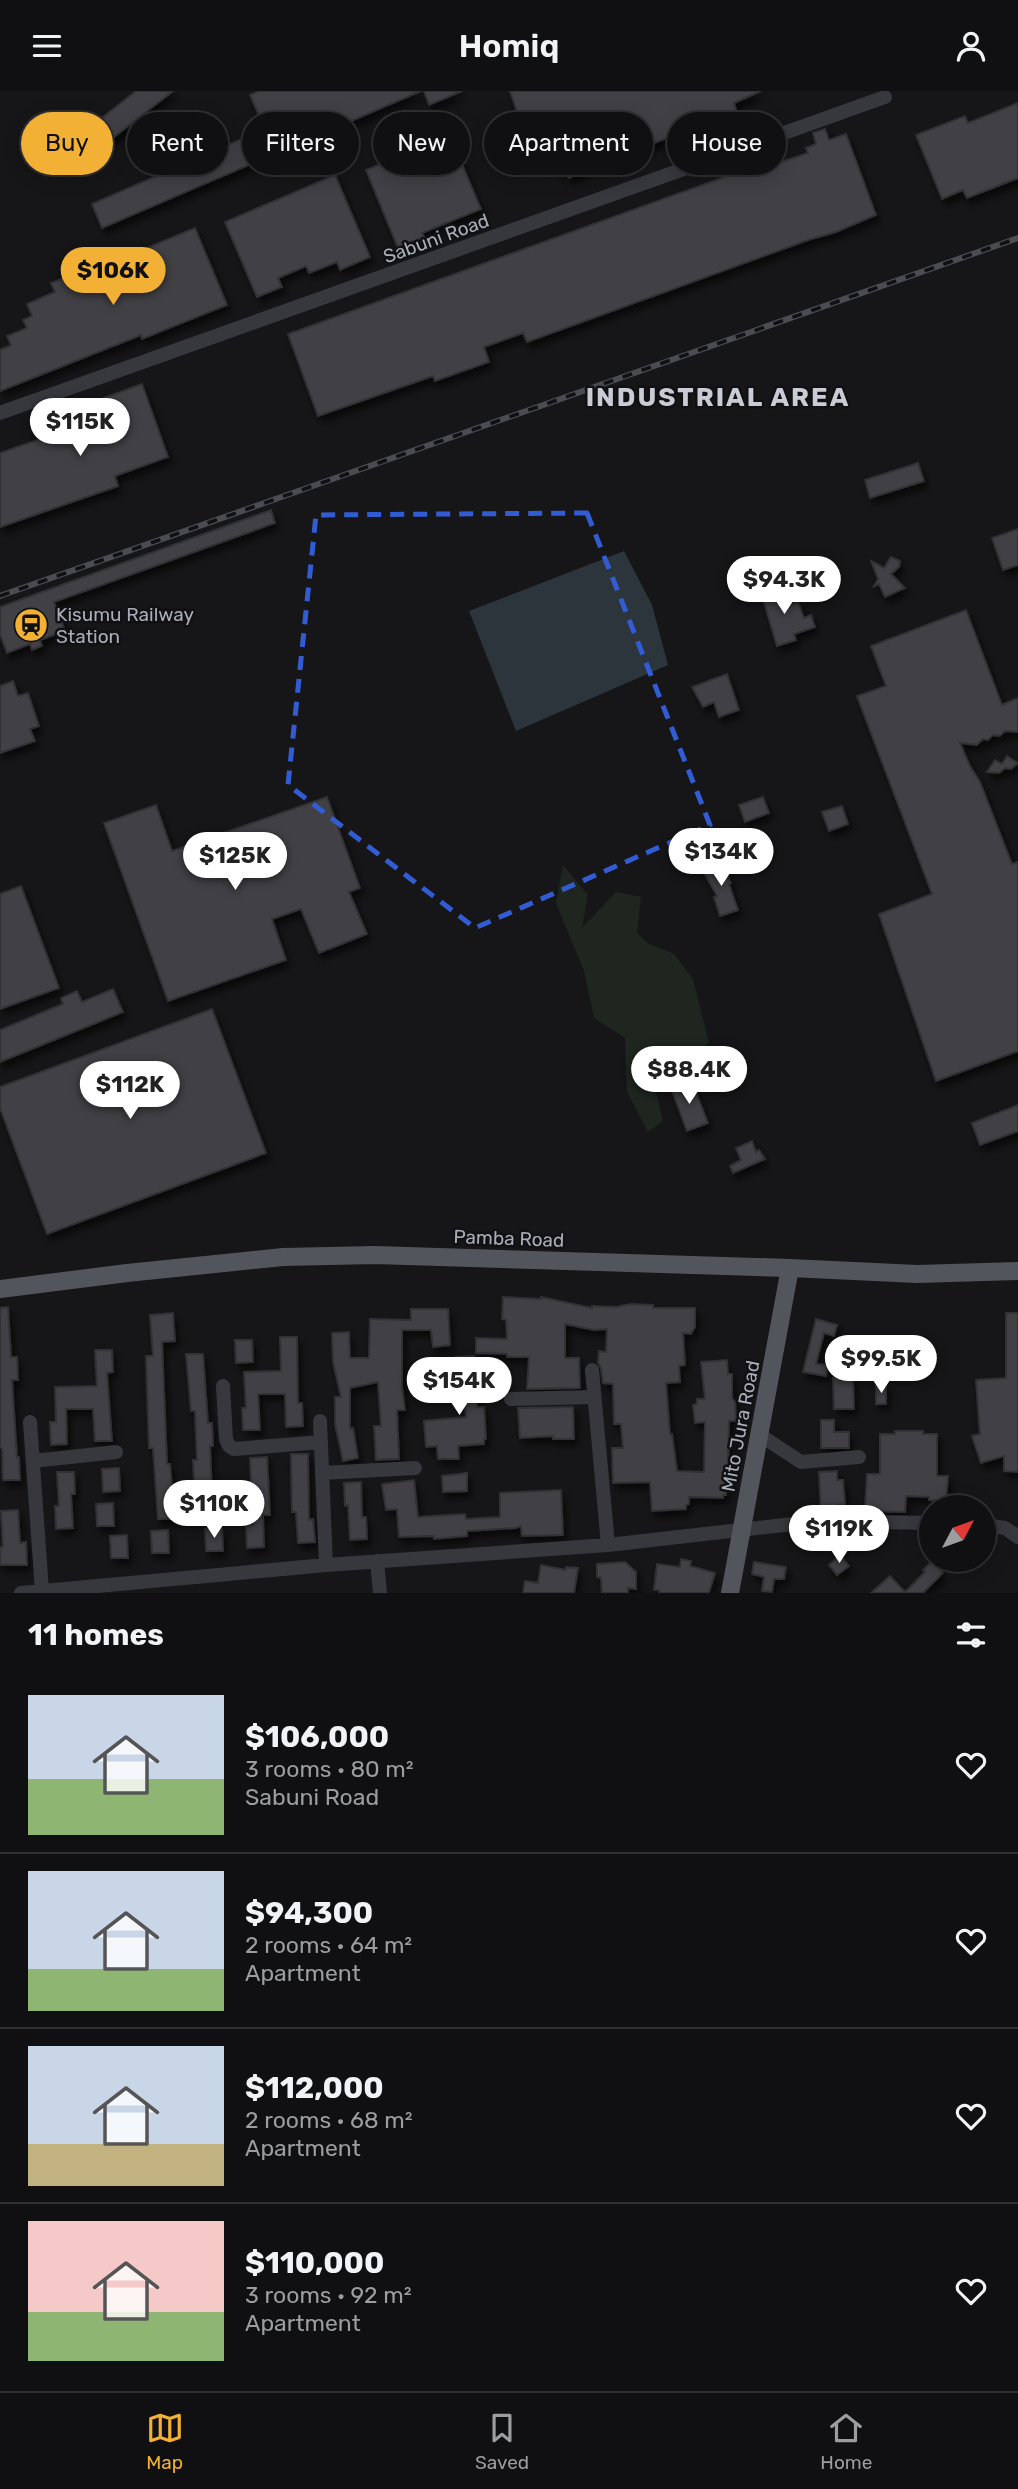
<!DOCTYPE html>
<meta charset="utf-8">
<style>
body{margin:0;font-family:Rubik,sans-serif;background:#1e1e20;color:#f1f3f6;height:100vh;display:flex;flex-direction:column;font-size:26px;white-space:nowrap}
*{box-sizing:border-box;margin:0}
p{font-size:23px;color:#9c9d9f}
.icon{flex:none;width:38px;height:38px;fill:none;stroke:currentColor;stroke-width:2;stroke-linecap:round;stroke-linejoin:round}
.map{position:relative;height:1502px;overflow:hidden}
.panel{display:flex;flex-direction:column;background:#101012;flex:1}
.panel>*{flex:none}
.top-card{position:absolute;left:21px;top:21px;width:976px;height:63px;display:flex;gap:14px}
.needle{width:46px;rotate:49deg}
.buttons{position:absolute;left:919px;top:1404px;display:grid;gap:14px}
.buttons a{display:grid;place-items:center;width:77px;height:77px;border-radius:50%;background:#101012;box-shadow:0 4px 18px #0003,0 0 0 2px #303032;font-size:35px}
.price{position:absolute;translate:-50% -60px;padding:0 16px;border-radius:24px;background:#fff;color:#222;font-size:23px;line-height:46px;filter:drop-shadow(0 2px 4px #0008)}
.price::after{content:'';position:absolute;left:50%;top:42px;width:21px;height:16px;margin-left:-10px;background:inherit;clip-path:polygon(0 0,100% 0,50% 100%)}
.price.on{background:#f2b134;color:#111}
ul{padding:0;list-style:none}
li{display:flex;align-items:center;gap:21px;height:175px;padding:0 28px}
li+li{border-top:2px solid #303032}
li span{display:grid;place-items:center;flex:none;width:196px;height:140px;border-radius:0px;color:#555}
li>.icon{margin-inline-start:auto}
span .icon{width:84px;height:84px;fill:#fffc;stroke-width:1}
li b{font-size:30px}
h2{display:flex;justify-content:space-between;align-items:center;height:84px;padding:0 28px;font-size:30px}
.pill{padding:0 24px;border-radius:32px;background:#101012;box-shadow:0 4px 18px #0003,0 0 0 2px #303032;font-size:24px;line-height:63px}
.pill.on{background:#f2b134;color:#111}
header{display:flex;justify-content:space-between;align-items:center;height:91px;padding:0 28px;background:#101012;font-size:32px;font-weight:600}
.menu{display:flex;justify-content:space-around;align-items:center;height:98px;border-top:2px solid #303032;background:#101012;font-size:19px;color:#9c9d9f}
.menu a{display:grid;justify-items:center;gap:4px}
.menu .on{color:#f2b134}
.map>svg:first-child{display:block}
.green{fill:#1e261f}
.water{fill:#2c353c}
.building{fill:#404145;stroke:#303034;stroke-width:2;filter:url(#shadow)}
.lines{fill:none;stroke-linecap:round;stroke-linejoin:round}
.minor{stroke:#37383d;stroke-width:14}
.major{stroke:#53555c;stroke-width:18}
.rail-casing{stroke:#4a4c52;stroke-width:6}
.rail{stroke:#111113;stroke-width:3.5;stroke-dasharray:10;stroke-linecap:butt}
.marked{fill:none;stroke:#325cd3;stroke-width:5;stroke-dasharray:14 9;stroke-linejoin:round}
.labels{text-anchor:middle;stroke-width:5;stroke-linejoin:round;paint-order:stroke}
.street-label{font-size:19px;fill:#a8adb8;stroke:#111113}
.poi-label{font-size:19px;fill:#a8adb8;stroke:#111113;text-anchor:start}
.district-label{font-size:26px;font-weight:bold;letter-spacing:2px;fill:#c9ccd4;stroke:#111113}
</style>
<header><svg class="icon" aria-label="menu" viewBox="0 0 24 24"><path d="M4 6h16M4 12h16M4 18h16"/></svg>Homiq<svg class="icon" aria-label="person" viewBox="0 0 24 24"><circle cx="12" cy="8" r="4"/><path d="M4 21q1-7 8-7t8 7"/></svg></header>
<div class="map">
<svg width="1018" height="1502" viewBox="0 0 1018 1502">
<defs>
<filter id="shadow"><feDropShadow dx="3.5" dy="6" stdDeviation="3.5" flood-color="#0009"/></filter>
</defs>
<rect width="100%" height="100%" fill="#161618"/>
<path class="green" d="M563 774 588 804 582 837 616 801 641 806 637 842 649 853 674 863 693 888 709 952 693 966 676 970 655 997 663 1030 648 1041 627 1001 625 947 594 927 584 880 556 812Z"/>
<path class="water" d="M624 460 652 514 668 574 516 640 469 520Z"/>
<path class="building" d="M136 0H173L82 71 69 53Z
M259 0H421L102 137 92 113 265 38 250 4Z
M424 0H462L429 14Z
M510 0H761L734 12 737 22 731 25 738 44 721 51 714 34 685 48 680 42 592 76 569 87 561 76 556 80 550 70 544 74 541 65 533 68Z
M1018 12V87L967 107 963 99 942 108 916 44 965 25 968 32Z
M825 38 829 49 846 43 876 124 836 141 808 149 527 251 523 242 484 256 489 271 435 290 433 285 318 325 288 243 777 67 778 72 808 62 806 57 816 53 813 42Z
M450 45 481 118 422 142 424 146 398 157 366 79Z
M335 84 370 166 340 179 337 171 309 182 306 175 278 187 282 196 257 206 225 131Z
M195 137 227 214 142 248 141 244 0 300V259L11 254 7 245 27 237 23 229 32 225 27 213 55 201 51 192 107 170 108 173Z
M142 293 168 366 115 385 118 395 0 436V362L101 327 95 310Z
M918 372 924 390 870 407 865 389Z
M271 419 275 432 54 511 65 540 40 549 42 555 32 559 30 553 7 562 0 543V516Z
M1018 438V474L1003 479 992 447Z
M891 466 900 470 899 476 891 483 905 497 885 506 879 493 874 495 878 488 871 470 884 477Z
M779 492 786 515 798 511 804 527 811 524 815 536 794 543 796 549 777 555 760 498Z
M966 519 1002 614 1018 607V641L1005 640 1000 645 993 644 988 649 983 648 977 654 960 652 970 675 980 691 1012 773 1018 771V960L936 990 879 823 932 803 857 605 886 595 871 555Z
M727 583 739 619 719 626 714 611 703 616 692 596Z
M13 590 18 605 28 602 39 635 30 638 35 650 0 662V595Z
M1007 665 1018 672 1011 678 1005 677 999 682 987 681 995 669 1002 673Z
M327 706 360 797 349 801 367 843 319 862 301 818 272 828 286 869 168 910 104 732 156 714 172 760Z
M763 706 769 722 745 731 739 714Z
M842 715 848 733 829 740 822 721Z
M719 770 731 792 729 793 738 819 720 825 714 806 717 805 702 778Z
M21 795 59 897 0 918V803Z
M113 898 123 921 0 971V939L63 913 61 907 77 900 82 911Z
M212 918 266 1062 47 1143 0 1017V996Z
M691 989 708 1032 687 1040 671 997Z
M1018 1014V1040L980 1054 972 1032Z
M752 1050 756 1061 759 1059 765 1068 733 1082 730 1075 741 1069 736 1057Z
M503 1206 541 1208V1206L592 1217V1215L620 1216V1215L631 1213 653 1214V1217H695V1236L691 1243 683 1242 685 1274 679 1275 680 1291 666 1292 670 1343H672L677 1380 704 1381 705 1331 695 1332 693 1314 697 1313V1308H705L701 1271 727 1269 728 1283H732V1307L735 1311 736 1330H729L728 1375H726V1404H723V1407L689 1406V1413L686 1414V1418L652 1420 650 1391 613 1392 612 1357H623L621 1333H614L613 1293 603 1292 601 1277 598 1272 599 1260 606 1261 607 1238 594 1239 565 1233V1267H579L580 1297 527 1298 529 1266H507V1263L476 1262V1247L507 1248 506 1229 502 1228Z
M8 1216 11 1266H17L18 1289H12L17 1366H19L20 1389H3L2 1357H0V1217Z
M411 1218H448L450 1254 433 1256 431 1239H402V1296L405 1319H397L399 1368 376 1369 374 1335H381L378 1291 350 1297V1338L353 1337 358 1367 343 1370 335 1333V1306H341L333 1271 332 1242 349 1241 350 1267H369L370 1228 411 1229Z
M173 1222 175 1250 162 1251 167 1373H170L175 1428H158L153 1357H149L146 1265H153L150 1224Z
M1006 1222H1018V1381L1004 1380V1365L981 1372 972 1345 980 1343 976 1289 1006 1287Z
M816 1228 837 1234 834 1245 824 1242 816 1273 828 1274 826 1285 803 1281Z
M280 1246H297L298 1312H302L303 1335 286 1336 285 1303H258L260 1339H243L242 1317H246L244 1281 281 1280Z
M235 1249H252L253 1271 236 1272Z
M95 1259H112L113 1281 107 1282 112 1350H95L93 1318H66L67 1353 51 1354 50 1331H56L55 1296 97 1295Z
M186 1263H203L208 1332H212L213 1355H210L213 1426 196 1427 193 1369H197L195 1320H191Z
M474 1265 477 1316H484L486 1348H484V1353L458 1355 459 1368H438L437 1355 426 1356 424 1330 466 1326 464 1306H457L455 1266Z
M833 1287H853L854 1318H834Z
M876 1294H886V1313H876Z
M573 1316 574 1348H553V1345L520 1347 518 1317Z
M821 1329H834V1341H849V1357H821Z
M895 1340H923V1343H937V1385H948L946 1410 929 1409V1406L906 1405 905 1421 865 1420 867 1383H880V1343H895Z
M291 1363H308L309 1429 313 1428 315 1451 298 1452 296 1421H292Z
M267 1366 270 1424H263L264 1456 247 1457 246 1435 253 1434 250 1367Z
M119 1377 120 1400 103 1401 102 1378Z
M837 1380V1389H843L845 1413 838 1414 839 1421 821 1420 819 1381Z
M57 1381H74L75 1403H71L73 1437 56 1438 55 1415H59Z
M467 1382V1400L443 1401 442 1385Z
M414 1389 418 1426 465 1423 466 1428 500 1426V1402L561 1399 563 1444 522 1445 521 1435 516 1437 467 1440V1445L434 1448V1445L399 1446 397 1418 386 1419 382 1393Z
M361 1391 362 1426H366L367 1448 350 1449 348 1414 345 1415 344 1392Z
M113 1412 114 1435H97L96 1413Z
M18 1419 20 1452 26 1451 27 1474H0V1456H3L1 1420Z
M222 1437 223 1460H206L205 1438Z
M168 1439 169 1462H152L151 1440Z
M127 1444 128 1467H111L110 1445Z
M840 1464 849 1475 837 1484 829 1474Z
M681 1468 691 1470 690 1475 715 1482 709 1502H659V1499H654L657 1473 680 1476Z
M932 1470 943 1482 923 1502H871L890 1485 905 1501 925 1481 923 1479Z
M625 1471 636 1481V1498L628 1497V1502H602L601 1487 597 1486V1473Z
M754 1471 786 1476 784 1488H774L772 1501 762 1500 764 1486 752 1483Z
M541 1474 566 1479V1476L578 1477 574 1502H523L525 1490 538 1492Z"/>
<g class="lines">
<path class="minor" d="M0 322 885 6
M592 1279 608 1454
M223 1295 226 1348 229 1355 234 1358 321 1351
M511 1308 594 1306
M320 1330 326 1474
M30 1331 42 1500
M760 1344 801 1371 859 1366
M33 1370 116 1361
M322 1382 415 1377
M984 1434 1005 1437 1018 1446
M377 1470 380 1502
M21 1502 326 1474 608 1454 819 1430 931 1432"/>
<path class="major" d="M0 1198 127 1182 283 1166 375 1164 790 1177 917 1183 1018 1180
M730 1502 790 1177"/>
<g class="rail-casing">
<path id="rail" d="M0 505 1018 147"/>
</g>
<use href="#rail" class="rail"/>
</g>
<path class="marked" d="M587 422 710 734 475 837 288 694 316 424Z"/>
<defs>
<g id="station-disc" transform="scale(1.75)"><circle r="9.5" fill="#f2b134" stroke="#111113"/><path d="M-3-6H3Q5-6 5-4V2Q5 4 3 4L4.5 6H3L1.5 4h-3L-3 6H-4.5L-3 4Q-5 4-5 2V-4Q-5-6-3-6ZM-3.5-4v3h7v-3ZM-3.5 1v1.5H-2V1ZM2 1v1.5H3.5V1Z" fill="#111"/></g>
</defs>
<g fill-rule="evenodd">
<use href="#station-disc" x="31" y="534"/>
</g>
<g class="labels">
<g class="street-label">
<text transform="translate(436 147) rotate(-20)" y="7">Sabuni Road</text>
<text transform="translate(509 1147) rotate(2)" y="7">Pamba Road</text>
<text transform="translate(740 1335) rotate(-79)" y="7">Mito Jura Road</text>
</g>
<g class="poi-label">
<text x="56" y="530">Kisumu Railway<tspan x="56" dy="22">Station</tspan></text>
</g>
<g class="district-label">
<text x="718" y="315">INDUSTRIAL AREA</text>
</g>
</g>
</svg>
<div class="buttons">
<a><svg class="needle" viewBox="-14 -14 28 28"><path d="M0-13l5 13h-10z" fill="#e53935"/><path d="M0 13l5-13h-10z" fill="#9c9d9f"/></svg></a>
</div>
<b class="price on" style="left:113px;top:216px">$106K</b>
<b class="price" style="left:80px;top:367px">$115K</b>
<b class="price" style="left:784px;top:525px">$94.3K</b>
<b class="price" style="left:721px;top:797px">$134K</b>
<b class="price" style="left:235px;top:801px">$125K</b>
<b class="price" style="left:689px;top:1015px">$88.4K</b>
<b class="price" style="left:130px;top:1030px">$112K</b>
<b class="price" style="left:881px;top:1304px">$99.5K</b>
<b class="price" style="left:459px;top:1326px">$154K</b>
<b class="price" style="left:214px;top:1449px">$110K</b>
<b class="price" style="left:839px;top:1474px">$119K</b>
<div class="top-card">
<a class="pill on">Buy</a>
<a class="pill">Rent</a>
<a class="pill">Filters</a>
<a class="pill">New</a>
<a class="pill">Apartment</a>
<a class="pill">House</a>
</div>
</div>
<section class="panel">
<h2>11 homes<svg class="icon" aria-label="filters" viewBox="0 0 24 24"><path d="M4 7h16M4 17h16"/><circle cx="9" cy="7" r="2"/><circle cx="15" cy="17" r="2"/></svg></h2>
<ul>
<li><span style="background:linear-gradient(#c9d6e8 60%,#8fb573 0)"><svg class="icon" aria-label="home" viewBox="0 0 24 24"><path d="M3 11l9-7 9 7M6 9v11h12V9"/></svg></span><div><b>$106,000</b><p>3 rooms · 80 m²</p><p>Sabuni Road</p></div><svg class="icon" aria-label="heart" viewBox="0 0 24 24"><path d="M12 20l-8-8c-3-5 5-10 8-4 3-6 11-1 8 4z"/></svg></li>
<li><span style="background:linear-gradient(#c9d6e8 70%,#8fb573 0)"><svg class="icon" aria-label="home" viewBox="0 0 24 24"><path d="M3 11l9-7 9 7M6 9v11h12V9"/></svg></span><div><b>$94,300</b><p>2 rooms · 64 m²</p><p>Apartment</p></div><svg class="icon" aria-label="heart" viewBox="0 0 24 24"><path d="M12 20l-8-8c-3-5 5-10 8-4 3-6 11-1 8 4z"/></svg></li>
<li><span style="background:linear-gradient(#c9d6e8 70%,#c2b280 0)"><svg class="icon" aria-label="home" viewBox="0 0 24 24"><path d="M3 11l9-7 9 7M6 9v11h12V9"/></svg></span><div><b>$112,000</b><p>2 rooms · 68 m²</p><p>Apartment</p></div><svg class="icon" aria-label="heart" viewBox="0 0 24 24"><path d="M12 20l-8-8c-3-5 5-10 8-4 3-6 11-1 8 4z"/></svg></li>
<li><span style="background:linear-gradient(#f6c9c9 65%,#8fb573 0)"><svg class="icon" aria-label="home" viewBox="0 0 24 24"><path d="M3 11l9-7 9 7M6 9v11h12V9"/></svg></span><div><b>$110,000</b><p>3 rooms · 92 m²</p><p>Apartment</p></div><svg class="icon" aria-label="heart" viewBox="0 0 24 24"><path d="M12 20l-8-8c-3-5 5-10 8-4 3-6 11-1 8 4z"/></svg></li>
</ul>
</section>
<nav class="menu">
<a class="on"><svg class="icon" aria-label="map" viewBox="0 0 24 24"><path d="M3 6l6-2 6 2 6-2v14l-6 2-6-2-6 2zM9 4v14M15 6v14"/></svg>Map</a>
<a><svg class="icon" aria-label="saved" viewBox="0 0 24 24"><path d="M7 4h10v16l-5-4-5 4z"/></svg>Saved</a>
<a><svg class="icon" aria-label="home" viewBox="0 0 24 24"><path d="M3 11l9-7 9 7M6 9v11h12V9"/></svg>Home</a>
</nav>
